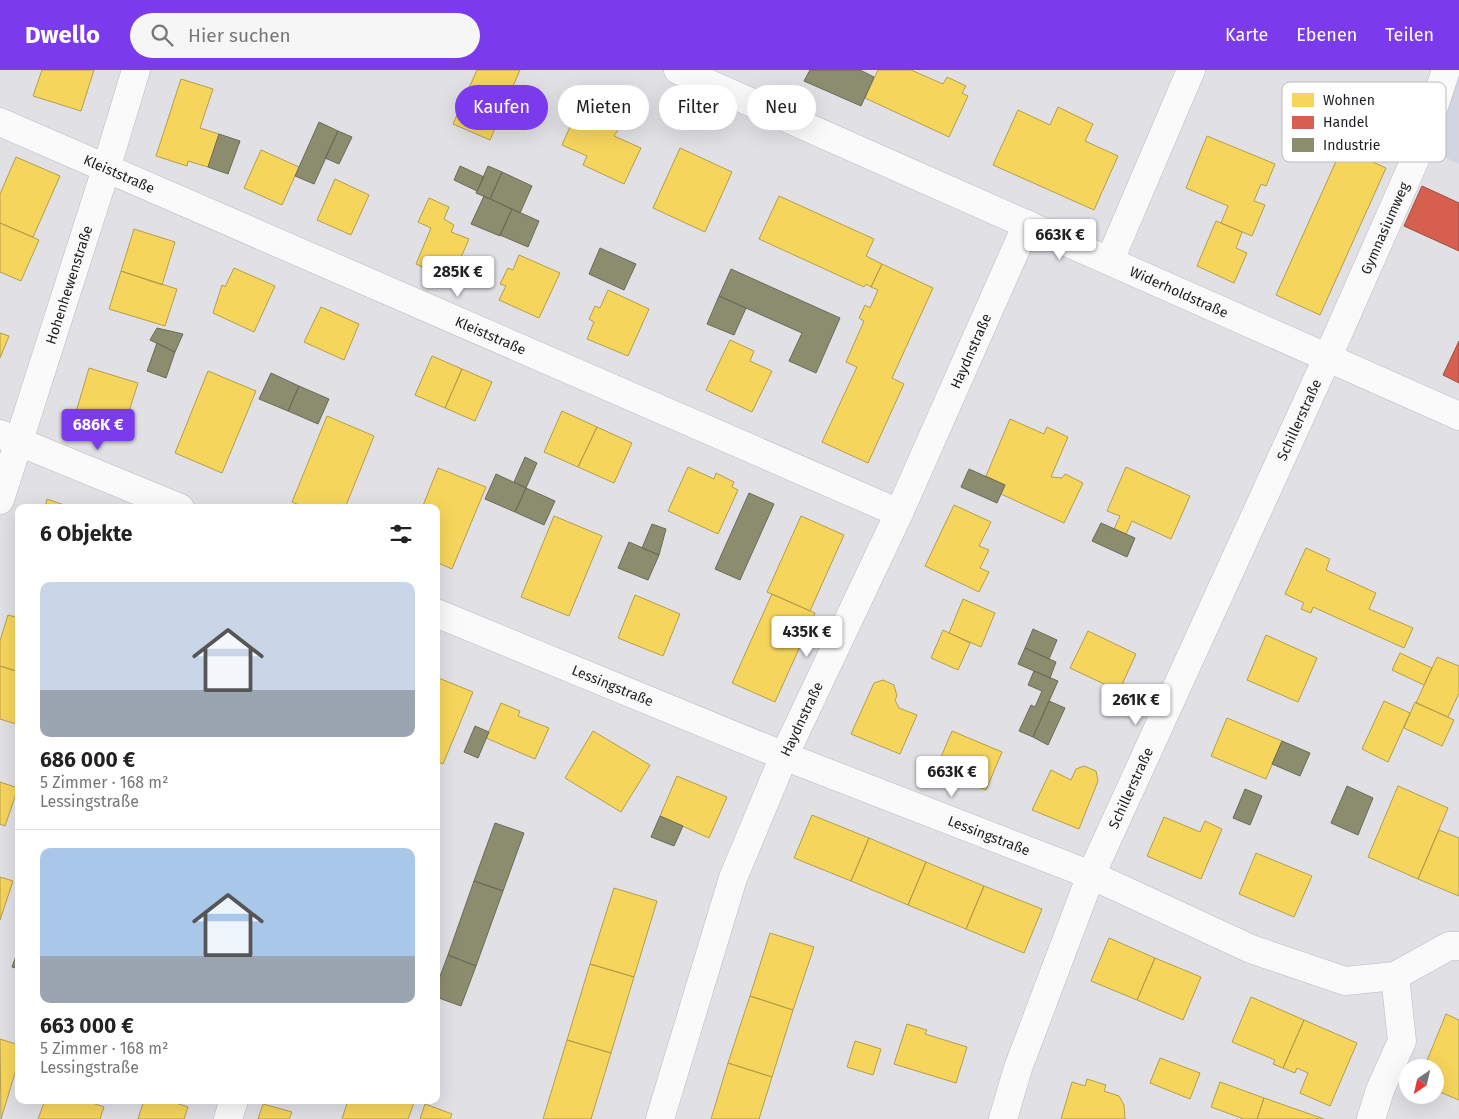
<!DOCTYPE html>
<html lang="de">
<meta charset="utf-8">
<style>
body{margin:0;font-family:"Fira Sans",sans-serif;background:#f6f6f6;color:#222;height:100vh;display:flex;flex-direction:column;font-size:19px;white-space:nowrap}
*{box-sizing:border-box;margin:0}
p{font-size:16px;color:#767676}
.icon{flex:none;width:28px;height:28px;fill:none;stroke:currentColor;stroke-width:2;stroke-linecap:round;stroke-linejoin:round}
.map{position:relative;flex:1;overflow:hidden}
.panel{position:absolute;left:15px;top:434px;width:425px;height:600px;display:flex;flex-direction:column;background:#fff;border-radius:10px;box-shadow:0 5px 20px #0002}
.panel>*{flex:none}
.guide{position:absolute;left:455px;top:15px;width:475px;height:45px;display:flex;gap:10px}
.needle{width:32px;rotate:214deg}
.controls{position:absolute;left:1399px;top:989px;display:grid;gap:10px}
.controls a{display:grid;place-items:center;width:45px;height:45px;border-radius:50%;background:#fff;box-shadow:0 5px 20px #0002;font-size:25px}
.price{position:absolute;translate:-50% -42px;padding:0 11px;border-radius:5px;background:#fff;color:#222;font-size:16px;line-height:32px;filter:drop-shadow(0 1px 2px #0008)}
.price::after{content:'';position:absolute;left:50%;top:30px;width:15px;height:11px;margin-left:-8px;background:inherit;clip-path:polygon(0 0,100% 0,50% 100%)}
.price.on{background:#7c3aed;color:#fff}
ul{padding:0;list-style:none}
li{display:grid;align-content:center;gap:10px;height:265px;padding:0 25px}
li+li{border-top:1px solid #e0e0e0}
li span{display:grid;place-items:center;height:155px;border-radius:10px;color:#555}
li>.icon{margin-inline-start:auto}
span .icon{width:90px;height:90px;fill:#fffc;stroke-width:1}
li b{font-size:21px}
h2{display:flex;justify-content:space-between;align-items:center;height:60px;padding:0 25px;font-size:21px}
.tag{padding:0 18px;border-radius:22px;background:#fff;box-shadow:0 5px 20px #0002;font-size:18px;line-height:45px}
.tag.on{background:#7c3aed;color:#fff}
header{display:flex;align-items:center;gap:30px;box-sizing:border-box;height:70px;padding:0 25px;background:#7c3aed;color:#fff}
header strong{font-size:24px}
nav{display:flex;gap:28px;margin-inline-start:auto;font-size:18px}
.search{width:350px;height:45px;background:#f6f6f6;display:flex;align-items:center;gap:12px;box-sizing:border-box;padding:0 18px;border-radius:28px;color:#767676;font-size:19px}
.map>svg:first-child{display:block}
.built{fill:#d2d4df}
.homes{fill:#f6d55c;stroke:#b59e4a}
.shops{fill:#d6604d;stroke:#9e4c40}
.industry{fill:#8c8c6e;stroke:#6a6b57}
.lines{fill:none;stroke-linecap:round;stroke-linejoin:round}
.minor-casing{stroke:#bbbbbf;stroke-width:29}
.minor{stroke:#fafafb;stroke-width:28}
.labels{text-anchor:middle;stroke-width:5;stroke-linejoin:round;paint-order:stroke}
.street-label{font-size:14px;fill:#1c1d20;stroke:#fff}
.key{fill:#fff;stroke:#bbbbbc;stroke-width:1}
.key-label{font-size:14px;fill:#1c1d20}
</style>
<header>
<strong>Dwello</strong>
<div class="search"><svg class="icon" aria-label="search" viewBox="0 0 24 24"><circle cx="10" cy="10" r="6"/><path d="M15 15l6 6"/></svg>Hier suchen</div>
<nav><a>Karte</a><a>Ebenen</a><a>Teilen</a></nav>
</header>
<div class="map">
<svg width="1459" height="1049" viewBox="0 0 1459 1049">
<rect width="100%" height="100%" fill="#e0e0e5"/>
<path class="built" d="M1459 0V94L1421 76Z"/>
<path class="homes" d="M42 0H94L81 41 33 26Z
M477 0H520L506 32 513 36 506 52 499 49 490 70 453 54Z
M878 0H911L943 14 947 7 966 16 962 23 968 26 949 67 865 28Z
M181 9 213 19 200 58 219 64 208 97 188 91 187 96 156 86Z
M582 30 610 42H619L624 46V51L614 66 641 78 624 114 583 95 587 86 562 75Z
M1058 37 1093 54 1085 71 1118 86 1094 140 993 95 1018 40 1050 55Z
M1207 66 1275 94 1266 116 1261 114 1254 131 1265 135 1252 166 1221 153 1228 136 1186 118Z
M680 78 732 102 705 162 653 138Z
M1342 78 1386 98 1320 245 1276 225Z
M261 80 299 97 282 135 244 118Z
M16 87 60 106 33 167 0 153V124Z
M335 109 369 125 351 165 317 150Z
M779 126 874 169 866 186 882 194 871 217 866 214 864 217 759 169Z
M429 128 449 137 444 149 454 155 451 162 469 169 451 210 416 194 431 158 418 152Z
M1216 151 1242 162 1236 178 1247 183 1234 213 1197 196Z
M0 153 39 170 21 211 0 202Z
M134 159 175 172 162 215 121 201Z
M519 185 560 203 539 248 499 230 506 216 500 214 508 198 513 200Z
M882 194 933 218 892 308 904 314 868 393 822 372 857 297 846 292 864 251 859 248 865 235 870 238 878 220 871 217Z
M234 198 275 216 254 262 213 243 222 215 225 217Z
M121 201 177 219 165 256 109 239Z
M608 220 649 239 628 286 587 269 594 252 589 249 595 236 600 238Z
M321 237 359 254 344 290 304 272Z
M0 263 9 266 0 288Z
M730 270 754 281 750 291 772 301 752 342 706 320Z
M432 286 462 299 445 338 415 325Z
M89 298 138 313 124 357 76 342Z
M462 299 492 312 475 351 445 338Z
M208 301 256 321 222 403 175 383Z
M562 341 597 357 578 397 544 382Z
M327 346 374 366 345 438H306L292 432Z
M1010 349 1044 364 1047 357 1068 367 1051 407 1062 408 1065 404 1083 413 1064 453 1001 424 1005 415 986 406Z
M597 357 632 373 614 413 578 397Z
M688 397 714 409 716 403 734 412 732 417 738 420 718 464 668 441Z
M1126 397 1190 426 1171 469 1132 451 1126 464 1114 459 1120 446 1107 441Z
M438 398 486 417 452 499 436 492V438H422Z
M47 429 73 438H45Z
M954 435 991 452 979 476 989 480 980 498 989 502 979 522 925 496Z
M554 446 602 466 569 546 521 527Z
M801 446 844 465 810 541 767 522Z
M1306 478 1330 489 1326 500 1376 523 1369 539 1413 558 1404 578 1313 537 1311 543 1301 539 1304 533 1285 524Z
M772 524 815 543 775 632 732 613Z
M635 525 680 544 663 586 618 568Z
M963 529 995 543 981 577 949 563Z
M8 545 19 548V602L0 596V571Z
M943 560 970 573 958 600 931 588Z
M1088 561 1136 584 1119 621 1070 598Z
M1266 565 1317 588 1298 632 1247 610Z
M1400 583 1432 598 1424 615 1392 600Z
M1437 587 1459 596V623L1448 647 1416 633Z
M0 596 19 602V655L0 649Z
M436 607 473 622 443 694 436 691Z
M883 610 894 615 897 626 895 630 899 638 917 645 900 684 851 664 874 613Z
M1384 631 1410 643 1388 692 1362 679Z
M1415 632 1454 650 1442 676 1404 658Z
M501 633 520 641 518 646 549 658 535 689 486 668Z
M1227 648 1282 671 1266 709 1211 686Z
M593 661 650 695 621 742 565 708Z
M952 661 1002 682 986 720 936 699Z
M1084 696 1096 701 1098 711 1079 759 1032 740 1051 700 1071 710 1076 699Z
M677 706 727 727 709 768 660 746Z
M0 712 18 718 5 756 0 754Z
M1398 716 1448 738 1418 809 1368 787Z
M812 745 869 768 851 811 794 788Z
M1164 747 1200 762 1205 751 1222 759 1201 809 1147 786Z
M1439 760 1459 768V826L1418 809Z
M869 768 926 792 908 835 851 811Z
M1256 783 1312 806 1294 847 1239 824Z
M926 792 984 816 966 859 908 835Z
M0 807 13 811 0 850Z
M984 816 1042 839 1024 883 966 859Z
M614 818 657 831 634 907 590 894Z
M770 863 814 877 793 940 750 926Z
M1109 868 1155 888 1137 930 1091 911Z
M1155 888 1201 907 1183 950 1137 930Z
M590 894 634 907 611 983 567 970Z
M750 926 793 940 772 1007 728 993Z
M1251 927 1304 950 1283 998 1273 994 1275 990 1232 972Z
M1446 944 1459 950V1030L1435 1020V998H1424Z
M1304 950 1357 973 1330 1036 1300 1023 1308 1003 1297 998 1295 1003 1283 998Z
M907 954 927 960 925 964 967 977 956 1013 894 994Z
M0 969 19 975V990L1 1049Z
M567 970 611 983 591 1049H543Z
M855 971 881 979 873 1005 847 997Z
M1160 988 1200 1003 1190 1029 1150 1013Z
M728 993 772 1007 759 1049H711Z
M1087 1009 1106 1015 1104 1021 1119 1026 1124 1035 1125 1049H1061L1072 1012 1085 1016Z
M1220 1012 1264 1028 1257 1049H1244L1211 1037Z
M1264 1028 1324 1049H1257Z
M45 1030H84L104 1037 100 1049H38Z
M144 1030H167L188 1037 184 1049H138Z
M348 1030H415L408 1049H342Z
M263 1034 292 1042 289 1049H258Z
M425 1034 452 1044 450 1049H420Z"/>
<path class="shops" d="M1422 116 1459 133V181L1404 156Z
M1459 271V313L1443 305Z"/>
<path class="industry" d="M810 0H860L874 7 861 36 804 11Z
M319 52 338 61 314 114 295 106Z
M338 61 352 67 339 94 325 88Z
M219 64 240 71 228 104 208 97Z
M460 96 484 107 477 121 454 110Z
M488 96 502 102 490 129 476 123Z
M502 102 532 116 520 143 490 129Z
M484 126 512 139 500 166 471 154Z
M512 139 539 151 528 177 500 165Z
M600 178 636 194 624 220 589 204Z
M731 199 840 248 816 303 789 291 802 263 719 226Z
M719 226 746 238 734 265 707 254Z
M157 258 183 264 175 282 150 270Z
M157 273 175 282 166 308 147 301Z
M271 303 299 316 288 341 259 329Z
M299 316 329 329 318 354 288 341Z
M525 387 537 393 526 418 514 412Z
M969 399 1005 415 997 433 961 417Z
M496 404 526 418 515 442 485 429Z
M526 418 555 431 544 455 515 442Z
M749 423 774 434 740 510 715 499Z
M1101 453 1135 468 1127 487 1092 471Z
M652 454 666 459 659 485 642 478Z
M629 472 659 485 648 510 618 498Z
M1033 559 1057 570 1049 589 1025 578Z
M1025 578 1056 592 1050 608 1018 594Z
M1034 601 1058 611 1033 667 1019 661 1031 635 1035 637 1042 621 1028 615Z
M1049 631 1065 638 1048 675 1033 667Z
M475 656 489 662 478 688 464 682Z
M1282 671 1310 683 1300 706 1272 694Z
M1347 716 1373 728 1358 765 1331 753Z
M1245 719 1262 726 1250 755 1233 748Z
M660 746 683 756 674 776 651 767Z
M495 753 524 763 503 821 474 811Z
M474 811 503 821 476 896 448 885Z
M19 878V899L12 897Z
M448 885 476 896 461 936 436 927V917Z"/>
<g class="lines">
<g class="minor-casing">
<g id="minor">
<path id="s1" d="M678 0 1459 346"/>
<path id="s2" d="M0 52 899 443"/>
<path d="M1110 190 1191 0"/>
<path d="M0 364 180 438"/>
<path id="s3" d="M0 430 106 99 136 0"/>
<path id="s4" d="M436 543 784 686 1091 805 1251 879 1345 911 1395 906 1449 876H1459"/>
<path d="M228 1049 234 1030"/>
<path id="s5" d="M660 1049 733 808 784 686 899 443 1027 154"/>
<path id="s6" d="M1003 1049 1018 998 1091 805 1334 273 1421 76 1446 0"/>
<path d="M1371 1049 1380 1020 1402 971 1395 906"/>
</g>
</g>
<use href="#minor" class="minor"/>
</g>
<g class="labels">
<g class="street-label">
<text dy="5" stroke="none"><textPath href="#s2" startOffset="130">Kleiststraße</textPath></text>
<text dy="5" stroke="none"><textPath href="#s6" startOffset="970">Gymnasiumweg</textPath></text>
<text dy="5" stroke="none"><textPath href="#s3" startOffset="226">Hohenhewenstraße</textPath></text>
<text dy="5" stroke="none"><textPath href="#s1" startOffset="548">Widerholdstraße</textPath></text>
<text dy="5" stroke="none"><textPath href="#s2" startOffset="535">Kleiststraße</textPath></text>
<text dy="5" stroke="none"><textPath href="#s5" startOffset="830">Haydnstraße</textPath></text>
<text dy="5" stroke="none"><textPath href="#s6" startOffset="760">Schillerstraße</textPath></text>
<text dy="5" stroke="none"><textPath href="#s4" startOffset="191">Lessingstraße</textPath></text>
<text dy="5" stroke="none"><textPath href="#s5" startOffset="425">Haydnstraße</textPath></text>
<text dy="5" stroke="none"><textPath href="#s6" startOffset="355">Schillerstraße</textPath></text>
<text dy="5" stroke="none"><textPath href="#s4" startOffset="596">Lessingstraße</textPath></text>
</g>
</g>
<rect x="1282" y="12" width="164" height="80" rx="8" class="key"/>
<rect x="1292" y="23" width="22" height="14" fill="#f6d55c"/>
<rect x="1292" y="46" width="22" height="13" fill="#d6604d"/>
<rect x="1292" y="68" width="22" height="14" fill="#8c8c6e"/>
<g class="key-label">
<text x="1323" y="35">Wohnen</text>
<text x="1323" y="57">Handel</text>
<text x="1323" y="80">Industrie</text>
</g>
</svg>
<div class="controls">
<a><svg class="needle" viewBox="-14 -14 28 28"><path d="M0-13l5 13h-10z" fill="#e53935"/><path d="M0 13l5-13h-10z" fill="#767676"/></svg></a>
</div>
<b class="price" style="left:1060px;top:191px">663K €</b>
<b class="price" style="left:458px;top:228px">285K €</b>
<b class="price on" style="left:98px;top:381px">686K €</b>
<b class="price" style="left:807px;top:588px">435K €</b>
<b class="price" style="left:1136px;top:656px">261K €</b>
<b class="price" style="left:952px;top:728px">663K €</b>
<div class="guide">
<a class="tag on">Kaufen</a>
<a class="tag">Mieten</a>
<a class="tag">Filter</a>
<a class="tag">Neu</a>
</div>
<section class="panel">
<h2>6 Objekte<svg class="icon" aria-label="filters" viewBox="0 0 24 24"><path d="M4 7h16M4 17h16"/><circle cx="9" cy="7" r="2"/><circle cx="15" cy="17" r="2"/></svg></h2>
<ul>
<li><span style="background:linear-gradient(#c9d6e8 70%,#9aa5b1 0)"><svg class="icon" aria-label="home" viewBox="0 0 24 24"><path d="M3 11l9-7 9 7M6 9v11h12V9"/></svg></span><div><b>686 000 €</b><p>5 Zimmer · 168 m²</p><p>Lessingstraße</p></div></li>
<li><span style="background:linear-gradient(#a9c7e8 70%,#9aa5b1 0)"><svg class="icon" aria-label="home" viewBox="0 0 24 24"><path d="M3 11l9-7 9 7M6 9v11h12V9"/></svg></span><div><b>663 000 €</b><p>5 Zimmer · 168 m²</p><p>Lessingstraße</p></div></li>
</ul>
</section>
</div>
